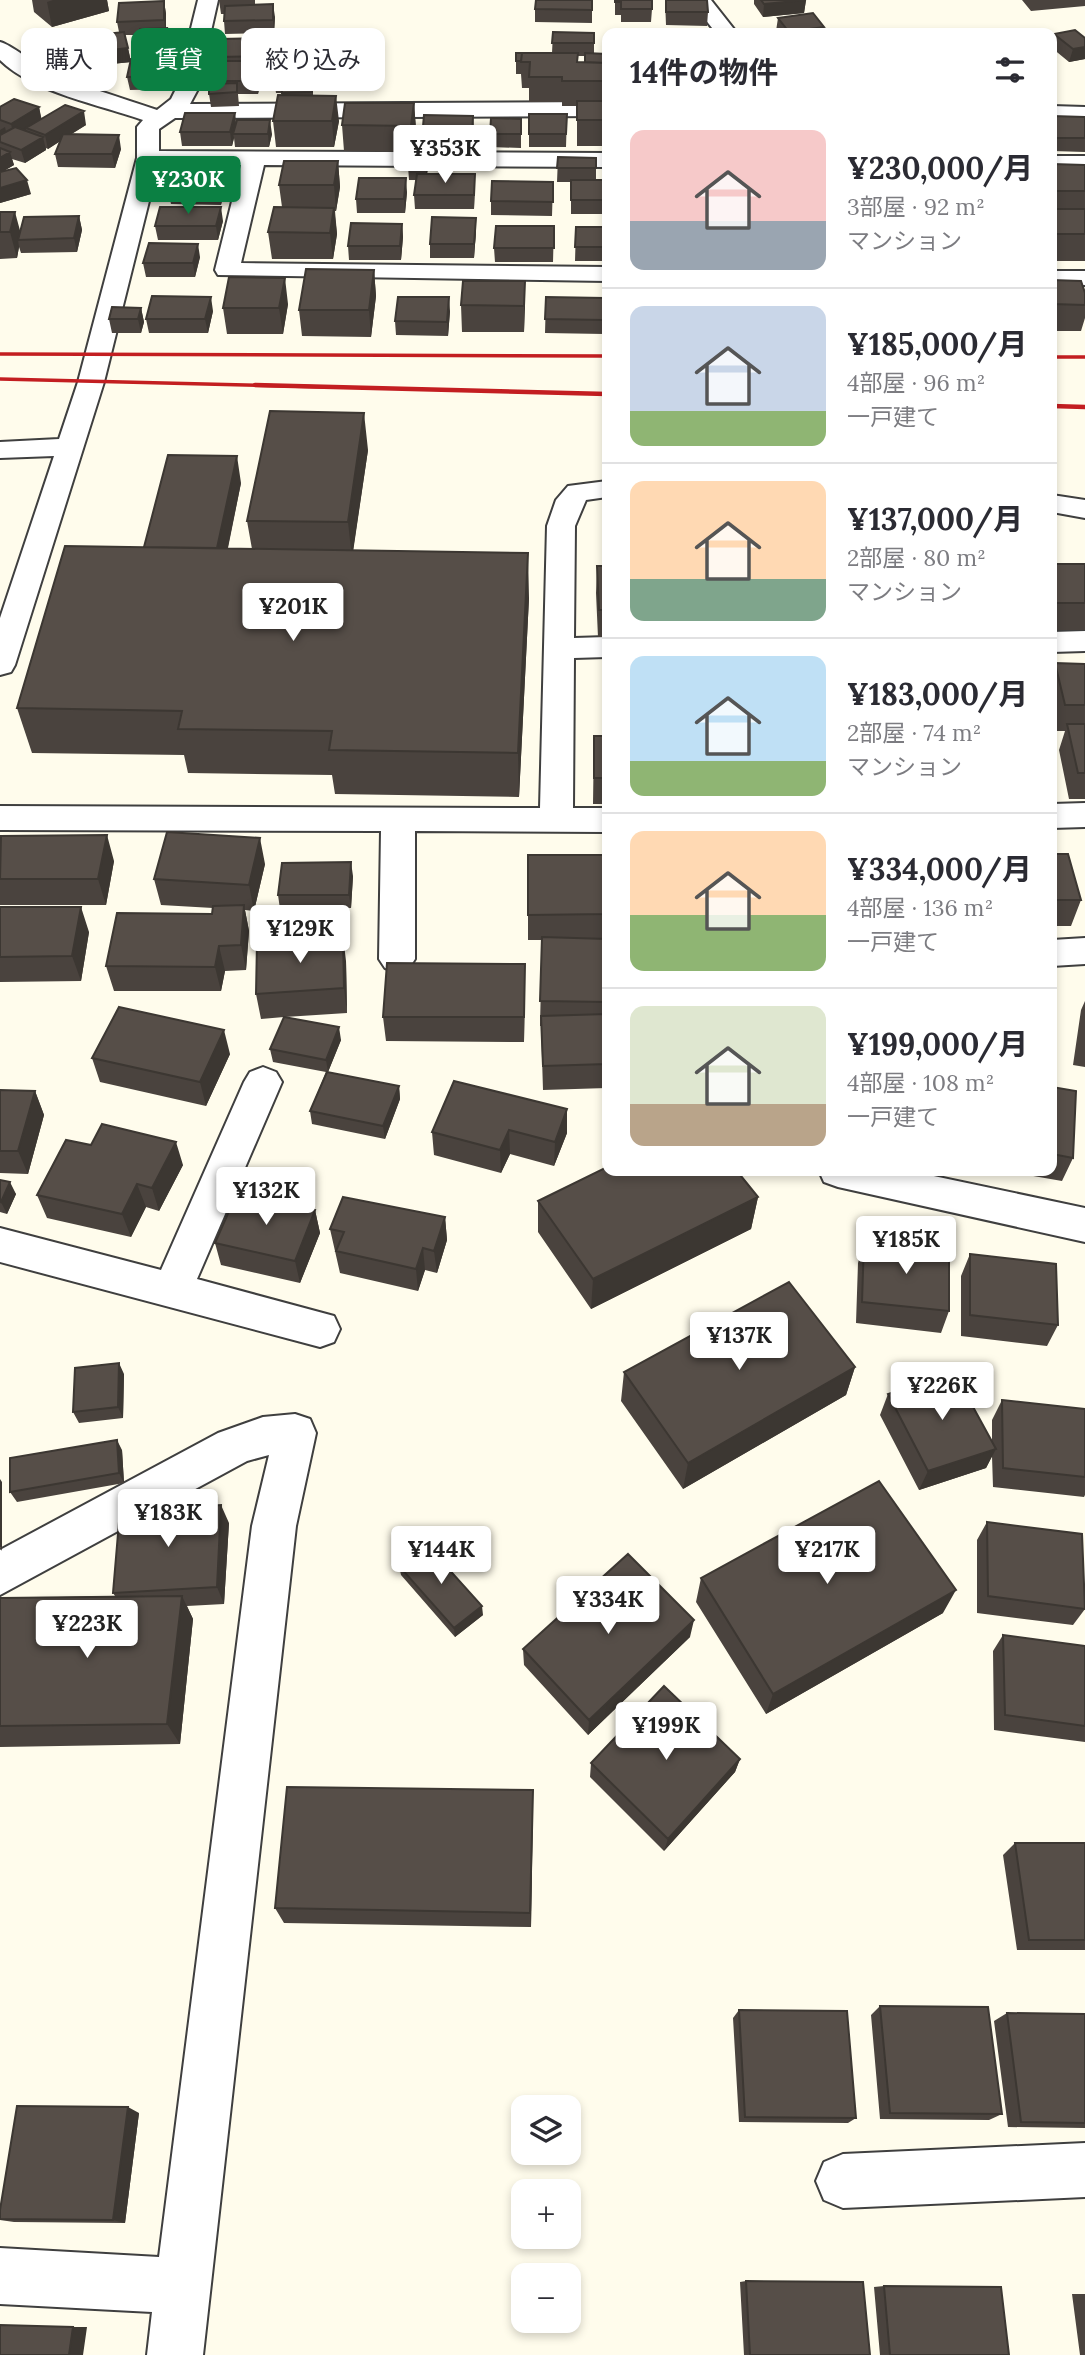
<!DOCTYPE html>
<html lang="ja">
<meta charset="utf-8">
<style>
body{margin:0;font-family:Lora,"Noto Sans JP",serif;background:#f2f2f3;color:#2b2b33;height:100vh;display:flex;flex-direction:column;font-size:26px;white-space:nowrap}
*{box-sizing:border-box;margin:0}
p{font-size:23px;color:#7c7c81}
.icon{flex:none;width:38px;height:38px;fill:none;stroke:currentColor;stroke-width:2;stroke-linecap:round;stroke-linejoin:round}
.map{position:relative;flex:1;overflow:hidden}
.details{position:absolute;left:602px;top:28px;width:455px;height:1148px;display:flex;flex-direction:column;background:#fff;border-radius:14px;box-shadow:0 4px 10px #0003}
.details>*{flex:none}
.banner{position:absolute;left:21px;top:28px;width:476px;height:63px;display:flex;gap:14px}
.controls{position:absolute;left:511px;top:2095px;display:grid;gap:14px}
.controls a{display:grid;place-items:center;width:70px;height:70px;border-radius:14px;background:#fff;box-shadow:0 4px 10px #0003;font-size:35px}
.price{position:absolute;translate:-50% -60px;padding:0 16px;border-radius:7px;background:#fff;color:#222;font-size:23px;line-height:46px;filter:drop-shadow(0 2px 4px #0008)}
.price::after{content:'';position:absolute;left:50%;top:42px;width:21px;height:16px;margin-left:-10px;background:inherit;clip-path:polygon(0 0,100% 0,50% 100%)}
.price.active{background:#0b8043;color:#fff}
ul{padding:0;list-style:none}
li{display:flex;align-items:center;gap:21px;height:175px;padding:0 28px}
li+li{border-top:2px solid #e1e1e2}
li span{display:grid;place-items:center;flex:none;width:196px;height:140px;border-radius:14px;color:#555}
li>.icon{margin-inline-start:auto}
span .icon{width:84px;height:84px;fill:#fffc;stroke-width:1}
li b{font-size:30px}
h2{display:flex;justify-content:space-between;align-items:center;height:84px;padding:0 28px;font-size:30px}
.pill{padding:0 24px;border-radius:14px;background:#fff;box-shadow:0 4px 10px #0003;font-size:24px;line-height:63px}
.pill.active{background:#0b8043;color:#fff}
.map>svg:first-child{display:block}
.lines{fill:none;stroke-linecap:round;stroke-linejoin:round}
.minor-casing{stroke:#3f3f3f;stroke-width:4}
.minor{fill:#fff;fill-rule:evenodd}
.rail-far1{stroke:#c31e21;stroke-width:3.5}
.rail{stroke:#c31e21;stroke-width:4.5}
.wall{fill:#4a433e;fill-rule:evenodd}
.shaded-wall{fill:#3c3732}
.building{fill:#564e48;stroke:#3c3732;stroke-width:2}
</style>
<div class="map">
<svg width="1085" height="2355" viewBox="0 0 1085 2355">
<rect width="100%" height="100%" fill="#fffcec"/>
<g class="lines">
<g class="minor-casing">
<path id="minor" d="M198 0H218L198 89 190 104 607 102V116L175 118 159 129V151L607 153V167L264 165 241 263 607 267V281L218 275 215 270 241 165H158L104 382 15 665 11 672 0 675V618L54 456 0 458V442L59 439 78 382 137 158V127L143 120C101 105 32 92 0 60V42C12 45 32 63 47 70 82 87 120 97 157 110L171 99 176 89Z
M690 0H711L737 33H716Z
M1052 106 1085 107V121L1052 120Z
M1052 156H1085V170H1052Z
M1052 271H1085V285H1052Z
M607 481V497L586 500 575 526 574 638 607 637V657L574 658 573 808H607V832L415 831V959L409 968 397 972 385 968 379 959 381 831 0 830V806L540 808 547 526 556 500 568 486Z
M1052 495 1085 500V518L1052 512Z
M1085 631V651L1052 652V632Z
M1085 803V827L1052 828V804Z
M1085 938V964L1052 966V940Z
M263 1067 276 1072 282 1082 197 1279 334 1316 340 1329 334 1342 320 1347 0 1262V1228L161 1270 244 1082 250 1072Z
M819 1171H910L1085 1208V1242L838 1187 824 1182Z
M295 1414 310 1419 316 1433 296 1526 203 2355H147L152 2312 0 2304V2248L159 2257 252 1526 269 1455 247 1461 0 1595V1550L218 1433 263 1417Z
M1085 2143V2197L843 2208 824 2200 816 2181 824 2162 843 2154Z"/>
</g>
<use href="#minor" class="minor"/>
<path class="rail-far1" d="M0 354 607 356
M1052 357H1085
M0 379 326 387"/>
<path class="rail" d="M255 385 607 394
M1052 406 1085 407"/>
</g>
<path class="wall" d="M32 0H107L109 11 52 27 34 12Z
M219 0H255V5L275 17 274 33 225 34 224 21V14H221Z
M592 0V23L535 22V9Z
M615 0 652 9 651 22H621V15H615Z
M665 0 708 12 707 26 666 25Z
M754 0H806L804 13 763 17 754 4Z
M1022 0H1085V6L1031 11Z
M164 1 166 14V28H167L169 38H181L183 51 181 67H175L176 71 173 89 130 90 127 77 131 62 72 68 119 32 117 22ZM125 35H138L135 54 136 59 131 62Z
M778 18 824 33H778L776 31Z
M553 32 594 33V53L607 54V146H577V106H562V102H529V88H522L521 74H516V61L552 53ZM578 56H585V62H578Z
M1054 34 1085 38V59L1069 62 1052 48Z
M263 38 265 51 264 69H261L262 75 258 94H238L239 106 211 107 209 94 214 84 213 81 219 61V57Z
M275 60 328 72V86L313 87V96L339 121 334 147H276L273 121 282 95V93H276L274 80Z
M414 103 416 129 413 152 344 151 342 125Z
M0 107H39L41 119 86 125 71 134 121 149 115 168 58 167 55 154 60 141 48 149 46 148V150L25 163 12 159 14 165 4 171 31 194 0 203Z
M235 113 236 123 272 134 269 147H235L234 138 232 146H182L180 132Z
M567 114 566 147H529V134Z
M473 116 472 152 423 151 422 138Z
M1052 116 1085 117V152L1052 151Z
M521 119V148L490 147V134Z
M409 154 428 168 427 174H475L474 209H415L414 195 416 180H409L408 166Z
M558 157 596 158V180H607V214H571V182H557Z
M338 161 340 187 336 211H335L337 234 333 259H272L268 232 282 207 279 185Z
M1052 164 1085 165V261H1052Z
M224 168 226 182 221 205 171 204 168 190Z
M553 182 552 216 491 215V201Z
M407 192 405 213H357L356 199Z
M0 212 20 231 79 216 82 230 77 252 21 253 19 247 17 258 0 259Z
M476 218V231L474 258H430V244Z
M223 221 218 240H158L155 226Z
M402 224 403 237 401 260H349L348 246Z
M554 226 553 262H495L494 248Z
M576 227H607V261H575Z
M200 257 195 277H146L143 263Z
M374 270 376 296 371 337 302 336 299 310Z
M1052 280 1085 293V318L1081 331H1052Z
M525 281 524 332H462L461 305Z
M546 297 604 320V334L545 333Z
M288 304 283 334H227L223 308Z
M141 308 144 322 141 333H112L109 319Z
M213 311 208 333H149L146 319Z
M450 311 448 336 396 335 395 321Z
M368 450 353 550 529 598 519 797 335 794 332 775 188 773 184 755 32 753 17 708 144 547 241 483 228 548 252 549 247 521Z
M1052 564H1085V630H1052Z
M597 566H607V637H598L596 593Z
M1055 663 1085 664V799H1069L1059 750 1065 731H1056L1052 711V675Z
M607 669V731L606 730Z
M594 736H607V804H593Z
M0 840 114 861 106 905H0Z
M1052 854 1081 900 1071 926H1052Z
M528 855H607V1088L543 1090 541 1026H540L542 940H528Z
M265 864 254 911 245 910 249 931 246 970 225 971 221 991H114L106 966 212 914 213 908 161 905 154 879Z
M353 876 351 908 280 909 278 895Z
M0 907 89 932 81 981 0 982Z
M346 961 347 1013 285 1017 341 1040 328 1072 399 1086 400 1099 385 1139 312 1124 310 1111 326 1072 273 1062 270 1049 284 1017 261 1019 256 994Z
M525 964 524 1042 386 1041 383 1017Z
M1085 1001V1067L1073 1065 1081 1010Z
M230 1054 206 1106 100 1082 92 1058Z
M454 1081 567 1133 554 1166 510 1154 501 1173 434 1155 432 1132Z
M1052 1087 1073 1158 1062 1181 1005 1171H1052Z
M0 1090 35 1091 44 1115 28 1174 0 1173Z
M91 1145 183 1165 159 1211 146 1207 131 1237 47 1218 37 1195Z
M0 1180 16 1194 7 1214 0 1212Z
M758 1197 751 1229 591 1309 538 1232V1201Z
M315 1210 320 1233 300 1283 221 1265 215 1243Z
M445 1217 447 1240 437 1273 425 1270 418 1291 340 1273 330 1229Z
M864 1241 949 1311 941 1333 856 1323 858 1263Z
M970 1254 1058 1325 1047 1346 961 1336V1276Z
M855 1367 846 1395 683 1489 621 1401 624 1372Z
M124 1374 123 1418 79 1423 73 1412Z
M888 1394 992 1442V1420L1002 1400 1085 1409V1495L1084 1497 993 1487 992 1456 986 1468 919 1490 880 1415Z
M122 1450 124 1483 17 1502 10 1492Z
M987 1522 1085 1595V1609L1073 1625 977 1613V1540Z
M229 1523 224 1604 187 1606 193 1619 180 1744 0 1747V1598L115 1596 113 1593Z
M399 1566 483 1615 455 1637 401 1575Z
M701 1578 943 1613 766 1714 696 1602Z
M1003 1635 1085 1646V1742L994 1730 993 1651Z
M690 1637 588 1735 524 1665 523 1649Z
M740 1759 735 1772 664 1851 590 1777 591 1763Z
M533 1790 531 1927 284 1923 275 1908Z
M1015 1843H1085V1950H1017L1003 1855Z
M880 2006 1002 2114 989 2120 880 2119 871 2015Z
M739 2010 856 2118 848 2123 739 2122 733 2018Z
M1007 2013 1085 2014V2128L1008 2127 994 2021Z
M139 2113 125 2223 14 2222 0 2220Z
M746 2281 870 2355H744L740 2282Z
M884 2286 1009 2355H880L874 2287Z
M1072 2294H1085V2355H1080Z"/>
<path class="shaded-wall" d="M53 0H107L109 11 52 27 47 2Z
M806 0 804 13 763 17 764 4Z
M164 1 166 14V34L164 20Z
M273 4 275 17 274 33 273 20Z
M824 27V33H789V32Z
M181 38 183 51 181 67 179 53Z
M263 38 265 51 264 69 263 56Z
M1085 47V59L1069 62 1073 49Z
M128 48 131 62 72 68 69 55Z
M174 58 176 71 173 89 171 76Z
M260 61 262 75 258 94 256 81Z
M336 96 339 121 334 147 332 121Z
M414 103 416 129 413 152 411 126Z
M39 107 42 121 26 128V130L14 137 11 124Z
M84 111 86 125 48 149 45 135Z
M235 113 236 127 233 134 234 138 232 146 230 132Z
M473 116 474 129 472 152V138Z
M270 120 272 134 269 147 268 134Z
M5 127 8 141 0 142V130Z
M119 135 121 149 115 168 112 154Z
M43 137 46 150 25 163 21 150Z
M10 152 14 165 0 173V158Z
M427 154 428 168 426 180V167Z
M338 161 340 187 336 211 334 185Z
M224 168 226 182 221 205 219 191Z
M475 174V188L474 209V195Z
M406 178 407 192 405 213 404 199Z
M27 180 31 194 0 203V188Z
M221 207 223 221 218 240 216 226Z
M334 208 337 234 333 259 330 233Z
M15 212 22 238 18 240 19 247 17 258 10 232Z
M79 216 82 230 77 252 74 238Z
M476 218V231L474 258V244Z
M402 224 403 237 401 260 400 246Z
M198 244 200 257 195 277 193 263Z
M374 270 376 296 371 337 369 310Z
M285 278 288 304 283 334 279 308Z
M525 281V308L524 332V306Z
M211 297 213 311 208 333 205 319Z
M449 297 450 311 448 336 447 322Z
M141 308 144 322 141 333 138 319Z
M364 413 368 450 352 559 348 522Z
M237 456 241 483 221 580 216 553Z
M528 553 529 598 519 797 518 753Z
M107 835 114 861 106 905 98 879Z
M260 838 265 864 254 911 249 885Z
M351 862 353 876 351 908 349 895Z
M244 905 249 931 246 970 241 945Z
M81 907 89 932 81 981 72 956Z
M343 936 346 961 347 1013 344 988Z
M219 946 225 971 221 991 215 967Z
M525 964V989L524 1042V1017Z
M339 1027 341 1040 328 1072 326 1060Z
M224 1030 230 1054 206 1106 200 1082Z
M399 1086 400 1099 385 1139 383 1126Z
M35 1091 44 1115 28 1174 18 1151Z
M567 1109V1133L554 1166 555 1142Z
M509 1130 510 1154 501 1173 500 1150Z
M176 1142 183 1165 159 1211 152 1188Z
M10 1182 16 1194 7 1214 1 1202Z
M137 1184 146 1207 131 1237 122 1214Z
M758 1197 751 1229 591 1309 593 1279Z
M315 1210 320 1233 300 1283 295 1261Z
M445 1217 447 1240 437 1273 434 1251Z
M423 1248 425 1270 418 1291 416 1269Z
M119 1363 124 1374 123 1418 118 1407Z
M855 1367 846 1395 683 1489 688 1463Z
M117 1440 122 1450 124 1483 119 1473Z
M996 1449 986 1468 919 1490 928 1471Z
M0 1479 2 1482V1551L0 1547Z
M221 1505 229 1523 224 1604 217 1587Z
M956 1590 943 1613 766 1714 773 1694Z
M182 1596 193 1619 180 1744 167 1724Z
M482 1606 483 1615 455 1637 454 1628Z
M694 1620 690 1637 588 1735 589 1720Z
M740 1759 735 1772 664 1851 668 1839Z
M533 1790V1808L531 1927 530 1913Z
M128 2107 139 2113 125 2223 113 2220Z
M73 2327H87L83 2355H69Z"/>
<path class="building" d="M536 0H592V10L535 9Z
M615 0H652V9H621V2H615Z
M666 0H707L708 12H666Z
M761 0H806L764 4Z
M164 1V20L117 22 119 3Z
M273 4V20L224 21 225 6Z
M813 13 824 27 789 32 778 18Z
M167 28 165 38H181L179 53 135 54 140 29Z
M675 29 721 30V33H675Z
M1075 30 1085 38V47L1073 49 1054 34Z
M124 32 128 48 69 55 65 38Z
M553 32 594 33V43H552Z
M263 38V56L219 57 220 39Z
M516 53H522L521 61H516Z
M522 53H578L577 62 607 63V81H562V77H529L530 62H521Z
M585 53 607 54V63L585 62Z
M174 58 171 76 127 77 131 59Z
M327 58V73H310V79L274 80 275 60Z
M218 61H260L256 81H213Z
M312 81V92L282 93V83Z
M237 83V92L209 94V84Z
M278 95 336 96 332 121H273Z
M14 99 39 107 11 124 0 120V107Z
M577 101H607V120H577Z
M345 103H414L411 126 342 125Z
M65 105 84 111 45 135 26 128Z
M185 113H235L230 132H180Z
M529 114H567L566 134H529Z
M424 115 473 116 472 138H422Z
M1052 116 1085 117V138H1052Z
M491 118 521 119V134H490Z
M237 120H270L268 134H233Z
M15 127 43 137 21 150 0 142V135Z
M63 134 119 135 112 154H55Z
M0 148 10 152 0 158Z
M409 154H427L426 167 408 166Z
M558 157 596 158V168H557Z
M284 161H338L334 185H279Z
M1052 164 1085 165V191H1052Z
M16 168 27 180 0 188V172Z
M174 168H224L219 191 168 190Z
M417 174H475L474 195H414Z
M359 178H406L404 199H356Z
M571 180H607V200H571Z
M492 181 553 182V202L491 201Z
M160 207H221L216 226H155Z
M274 207 334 208 330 233 268 232Z
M1052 209H1085V234H1053Z
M0 212H15L10 232H0Z
M79 216 74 238 18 240 24 217Z
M432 217 476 218 474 244H430Z
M351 223 402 224 400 246H348Z
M496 226H554V248H494Z
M576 227H607V247H575Z
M149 243 198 244 193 263H143Z
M306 269 374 270 369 310H299Z
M229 277 285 278 279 308H223Z
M1052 280 1081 281 1085 293V305L1052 304Z
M463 281H525L524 306 461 305Z
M152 296 211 297 205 319H146Z
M398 297H449L447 322 395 321Z
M546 297 604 298V320L545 319Z
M112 307 141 308 138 319H109Z
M270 411 364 413 348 522 247 521Z
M168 455 237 456 217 548 144 547Z
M65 546 528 553 518 753 329 750 332 731 178 729 182 711 17 708Z
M1052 564H1085V603H1052Z
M597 566H607V610H599Z
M1055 663 1085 664V705H1065Z
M1067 724H1085V773H1078Z
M594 736H607V778H594Z
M167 832 260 838 249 885 154 879Z
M107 835 98 879H0L1 836Z
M1052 854H1068L1081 900H1052Z
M528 855H607V914L528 915Z
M351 862 349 895H278L282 863Z
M244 905 241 945 219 946 215 967 106 966 117 913 212 914 213 906Z
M0 907H81L72 956 0 957Z
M343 936 344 988 256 994 257 942Z
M542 937 607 939V1002L540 1001Z
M387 963 525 964 524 1017H383Z
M119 1007 224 1030 200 1082 92 1058Z
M607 1014V1064L543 1066 541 1016Z
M284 1017 339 1027 326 1060 270 1049Z
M327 1072 399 1086 383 1126 310 1111Z
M454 1081 567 1109 555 1142 509 1130 500 1150 432 1132Z
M1052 1087 1076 1091 1073 1158 1052 1154Z
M0 1090 35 1091 18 1151H0Z
M102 1124 176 1142 152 1188 137 1184 122 1214 37 1195 66 1140 91 1145Z
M607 1167V1171H737L758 1197 593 1279 538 1201Z
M0 1180 10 1182 1 1202 0 1201Z
M237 1193 315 1210 295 1261 215 1243Z
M343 1197 445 1217 434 1251 423 1248 416 1269 336 1251 344 1232 330 1229Z
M864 1241 949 1251V1311L862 1302Z
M970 1254 1056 1264 1058 1325 970 1315Z
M789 1282 855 1367 688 1463 624 1372Z
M119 1363 118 1407 73 1412 75 1368Z
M954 1372 996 1449 928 1471 888 1394Z
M1002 1400 1085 1409V1477L1003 1468Z
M117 1440 119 1473 10 1492V1458Z
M879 1481 956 1590 773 1694 701 1578Z
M221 1505 217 1587 113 1593 120 1510Z
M987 1522 1082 1534 1085 1609 988 1596Z
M427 1545 482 1606 454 1628 399 1566Z
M628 1554 694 1620 589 1720 523 1649Z
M182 1596 167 1724 0 1726V1598Z
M1003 1635 1085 1646V1726L1005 1715Z
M664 1686 740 1759 668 1839 591 1763Z
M287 1787 533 1790 530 1913 275 1908Z
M1015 1843H1085V1940H1029Z
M880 2006 988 2007 1002 2114 890 2113Z
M739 2010 847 2011 856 2118 745 2117Z
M1007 2013 1085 2014V2123L1021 2122Z
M17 2106 128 2107 113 2220 0 2219V2210Z
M746 2281 863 2282 870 2355H750Z
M884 2286 1001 2287 1009 2355H890Z
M0 2325 73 2327 69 2355H0Z"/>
</svg>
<div class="controls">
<a><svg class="icon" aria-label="layers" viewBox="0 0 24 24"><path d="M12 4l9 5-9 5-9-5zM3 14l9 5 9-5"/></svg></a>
<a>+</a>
<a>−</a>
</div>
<b class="price" style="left:445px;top:185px">¥353K</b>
<b class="price active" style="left:188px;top:216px">¥230K</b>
<b class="price" style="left:293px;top:643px">¥201K</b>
<b class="price" style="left:300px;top:965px">¥129K</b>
<b class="price" style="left:266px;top:1227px">¥132K</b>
<b class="price" style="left:906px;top:1276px">¥185K</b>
<b class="price" style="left:739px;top:1372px">¥137K</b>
<b class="price" style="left:942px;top:1422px">¥226K</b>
<b class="price" style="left:168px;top:1549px">¥183K</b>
<b class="price" style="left:441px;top:1586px">¥144K</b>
<b class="price" style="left:827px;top:1586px">¥217K</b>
<b class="price" style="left:608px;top:1636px">¥334K</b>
<b class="price" style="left:87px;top:1660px">¥223K</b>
<b class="price" style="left:666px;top:1762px">¥199K</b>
<div class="banner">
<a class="pill">購入</a>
<a class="pill active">賃貸</a>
<a class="pill">絞り込み</a>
</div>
<section class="details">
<h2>14件の物件<svg class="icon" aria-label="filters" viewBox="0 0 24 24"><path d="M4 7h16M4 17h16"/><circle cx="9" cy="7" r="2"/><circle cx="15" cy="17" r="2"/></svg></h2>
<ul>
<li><span style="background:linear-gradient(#f6c9c9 65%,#9aa5b1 0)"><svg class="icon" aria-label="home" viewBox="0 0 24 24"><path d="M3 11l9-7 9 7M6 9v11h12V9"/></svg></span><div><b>¥230,000/月</b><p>3部屋 · 92 m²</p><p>マンション</p></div></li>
<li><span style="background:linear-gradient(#c9d6e8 75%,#8fb573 0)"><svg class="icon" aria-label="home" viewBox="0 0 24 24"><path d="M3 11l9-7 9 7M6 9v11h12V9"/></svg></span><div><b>¥185,000/月</b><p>4部屋 · 96 m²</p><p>一戸建て</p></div></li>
<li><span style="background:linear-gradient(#ffd9b3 70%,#7fa58c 0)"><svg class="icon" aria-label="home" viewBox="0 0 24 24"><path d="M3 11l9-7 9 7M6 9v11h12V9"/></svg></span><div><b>¥137,000/月</b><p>2部屋 · 80 m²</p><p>マンション</p></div></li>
<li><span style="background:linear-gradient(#bfe0f5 75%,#8fb573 0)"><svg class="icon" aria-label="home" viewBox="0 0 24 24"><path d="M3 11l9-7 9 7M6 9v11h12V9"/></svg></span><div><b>¥183,000/月</b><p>2部屋 · 74 m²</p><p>マンション</p></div></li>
<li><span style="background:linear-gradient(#ffd9b3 60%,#8fb573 0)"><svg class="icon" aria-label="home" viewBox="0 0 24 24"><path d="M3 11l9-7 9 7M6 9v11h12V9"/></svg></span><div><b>¥334,000/月</b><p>4部屋 · 136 m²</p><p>一戸建て</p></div></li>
<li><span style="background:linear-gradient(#dfe7d0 70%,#b9a48a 0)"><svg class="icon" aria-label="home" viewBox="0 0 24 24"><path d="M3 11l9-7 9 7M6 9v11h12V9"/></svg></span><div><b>¥199,000/月</b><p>4部屋 · 108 m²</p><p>一戸建て</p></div></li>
</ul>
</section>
</div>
